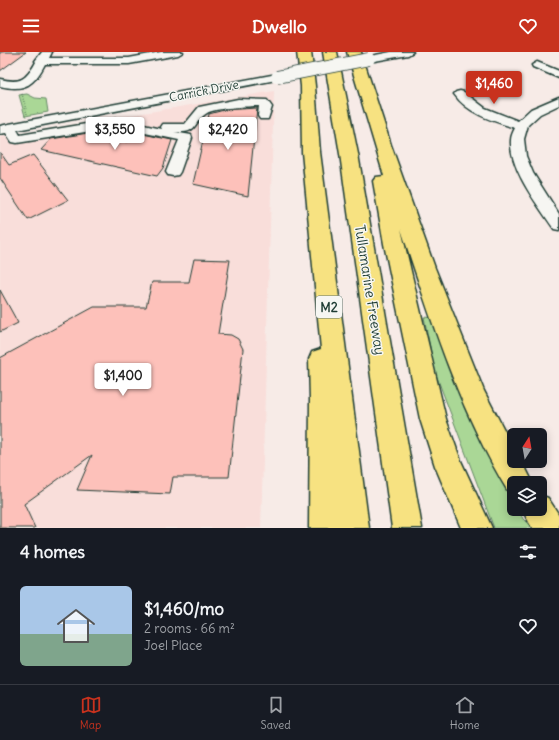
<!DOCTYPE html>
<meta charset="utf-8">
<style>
body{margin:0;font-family:Delius,sans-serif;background:#20242c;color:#f1f3f6;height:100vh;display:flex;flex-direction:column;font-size:15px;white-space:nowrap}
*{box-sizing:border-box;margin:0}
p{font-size:13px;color:#9ea1a6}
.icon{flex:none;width:22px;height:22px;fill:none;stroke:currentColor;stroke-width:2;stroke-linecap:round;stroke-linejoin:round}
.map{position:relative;height:476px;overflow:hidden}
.sheet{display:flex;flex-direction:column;background:#171b24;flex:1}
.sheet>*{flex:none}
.needle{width:26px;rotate:11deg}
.controls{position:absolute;left:507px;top:376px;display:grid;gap:8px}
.controls a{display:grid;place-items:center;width:40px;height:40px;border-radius:6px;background:#171b24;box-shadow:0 2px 10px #0003;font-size:20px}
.price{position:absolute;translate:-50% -34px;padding:0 9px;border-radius:4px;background:#fff;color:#222;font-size:13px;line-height:26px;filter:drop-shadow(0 1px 2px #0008)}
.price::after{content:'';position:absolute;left:50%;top:24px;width:12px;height:9px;margin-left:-6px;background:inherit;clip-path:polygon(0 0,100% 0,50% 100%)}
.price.on{background:#c8321e;color:#fff}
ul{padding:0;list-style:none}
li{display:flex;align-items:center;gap:12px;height:100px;padding:0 20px}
li span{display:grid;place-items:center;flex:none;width:112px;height:80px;border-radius:6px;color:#555}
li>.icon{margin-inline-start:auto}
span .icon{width:48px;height:48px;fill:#fffc;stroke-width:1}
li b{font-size:17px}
h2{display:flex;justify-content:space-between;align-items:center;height:48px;padding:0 20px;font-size:17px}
header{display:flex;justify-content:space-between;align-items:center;height:52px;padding:0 20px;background:#c8321e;color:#fff;font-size:18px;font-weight:800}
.tab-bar{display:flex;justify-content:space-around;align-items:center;height:56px;border-top:1px solid #363941;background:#171b24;font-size:11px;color:#9ea1a6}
.tab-bar a{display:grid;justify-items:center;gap:2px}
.tab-bar .on{color:#c8321e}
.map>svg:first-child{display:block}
.built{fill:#f9deda}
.green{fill:#aad796;stroke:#648a65}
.building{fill:#fdc1ba;stroke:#1f3d34}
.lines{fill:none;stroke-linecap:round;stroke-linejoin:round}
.minor-casing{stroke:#1f3d34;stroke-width:3}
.highway-casing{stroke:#1f3d34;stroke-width:3}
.path{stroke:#1f3d34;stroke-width:1.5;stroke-dasharray:0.5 2;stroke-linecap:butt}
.minor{fill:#f6f6f2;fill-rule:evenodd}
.highway{fill:#f7e281;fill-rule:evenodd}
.minor-bridge-casing{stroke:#1f3d34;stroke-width:14;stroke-linecap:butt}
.minor-bridge{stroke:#f6f6f2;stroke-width:12}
.labels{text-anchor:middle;stroke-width:3;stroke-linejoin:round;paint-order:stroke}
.far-street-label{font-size:12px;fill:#1f3d34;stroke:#f6f6f2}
.shield{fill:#f6f6f2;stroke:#60746d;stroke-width:1}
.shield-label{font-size:13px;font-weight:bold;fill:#1f3d34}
.street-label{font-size:14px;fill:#1f3d34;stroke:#f6f6f2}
</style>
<header><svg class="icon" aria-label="menu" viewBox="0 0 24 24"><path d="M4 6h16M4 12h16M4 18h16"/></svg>Dwello<svg class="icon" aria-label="heart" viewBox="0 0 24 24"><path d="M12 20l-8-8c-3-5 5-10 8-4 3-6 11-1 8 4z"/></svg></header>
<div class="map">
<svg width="559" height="476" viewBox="0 0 559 476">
<rect width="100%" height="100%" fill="#f7ebe7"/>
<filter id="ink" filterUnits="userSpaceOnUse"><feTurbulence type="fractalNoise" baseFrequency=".025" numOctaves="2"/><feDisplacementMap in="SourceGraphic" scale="8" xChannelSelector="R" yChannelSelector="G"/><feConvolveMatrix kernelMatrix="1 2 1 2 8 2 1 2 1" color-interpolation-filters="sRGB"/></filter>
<g filter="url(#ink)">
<path class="built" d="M274 39 261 476H0V85Z"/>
<path class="green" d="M27 42 35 46 46 47 48 60 25 64 19 43Z
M424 265 436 266 464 355 514 449V457H518L523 467 532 476H494L435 320Z"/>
<path class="building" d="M0 0H26L0 19Z
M257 56 248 144 193 132 209 62 224 58Z
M88 81 127 90 129 87H133L138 81 172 88 163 116 157 124 41 98 51 87Z
M0 100 9 113 33 103 68 148 28 168 0 126Z
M194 207 230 208 218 282 231 283 238 287 243 297 229 425H173L170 442 77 438 92 403 24 452 35 476H0V306L94 255H146L152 230H189Z
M0 238 18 271 0 280Z"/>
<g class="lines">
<g class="minor-casing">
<path id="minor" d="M42 0H52L49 6H129L161 0H183L178 3 129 12H45C34 33 25 40 0 34V27C20 32 26 28 36 10L35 9Z
M391 0H413L408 3 369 10 364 7 365 5Z
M537 10 559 19V26L533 15 532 13Z
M277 22 281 23 283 25 281 27 17 78 20 83 116 67 162 77 161 75 163 72H185L199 55 238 47 267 48 272 55 268 67H260L258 64 259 54C248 54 215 56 207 61 191 71 200 82 174 80L191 83 192 86 180 120 178 123 173 124 168 123 166 120 179 88 116 75 17 91 12 90 6 81 0 82V74L9 72Z
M460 39 464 40 485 56 518 69 531 57 559 45V53L540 62 528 73 524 87 526 104 533 121 559 162V178L554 177C538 153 509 117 511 88 511 84 513 80 515 76 493 69 468 62 454 42L456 40Z"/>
</g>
<g class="highway-casing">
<path id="highway" d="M297 0H311L315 34 320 100 369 476H309L310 348 309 307 312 300 321 297 302 100 301 34Z
M323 0H337L358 102 422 476H392L340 102Z
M347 0H361L391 93 435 216 484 339 514 397V409H522L533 431H514V443L509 441C459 359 431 267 401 177L446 367 461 409 492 476H461L435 414 420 367 384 192 373 129 376 125 384 124Z
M540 443 548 446 559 463V476H532L522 457H540Z"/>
</g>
<path class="path" d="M22 42 27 62"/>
<use href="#minor" class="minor"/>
<use href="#highway" class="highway"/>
<g class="minor-bridge-casing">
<path id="minor-bridge" d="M277 25 369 7"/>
</g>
<use href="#minor-bridge" class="minor-bridge"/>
</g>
</g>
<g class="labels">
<g class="far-street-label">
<text transform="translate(204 39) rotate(-11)" y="4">Carrick Drive</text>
</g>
<rect class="shield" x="316" y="244" width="26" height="22" rx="3"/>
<g class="shield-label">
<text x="329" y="260">M2</text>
</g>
<g class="street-label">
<text transform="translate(370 238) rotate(81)" y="5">Tullamarine Freeway</text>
</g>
</g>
</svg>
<div class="controls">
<a><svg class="needle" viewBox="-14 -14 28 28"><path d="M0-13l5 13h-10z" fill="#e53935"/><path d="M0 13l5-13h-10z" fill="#9ea1a6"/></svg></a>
<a><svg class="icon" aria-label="layers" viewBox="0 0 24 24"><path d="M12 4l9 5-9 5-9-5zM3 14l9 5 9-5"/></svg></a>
</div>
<b class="price on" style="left:494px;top:53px">$1,460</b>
<b class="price" style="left:115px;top:99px">$3,550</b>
<b class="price" style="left:228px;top:99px">$2,420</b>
<b class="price" style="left:123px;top:345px">$1,400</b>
</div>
<section class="sheet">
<h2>4 homes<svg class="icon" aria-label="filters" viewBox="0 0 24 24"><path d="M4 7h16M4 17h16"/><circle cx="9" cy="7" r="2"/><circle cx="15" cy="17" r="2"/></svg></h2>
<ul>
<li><span style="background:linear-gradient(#a9c7e8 60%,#7fa58c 0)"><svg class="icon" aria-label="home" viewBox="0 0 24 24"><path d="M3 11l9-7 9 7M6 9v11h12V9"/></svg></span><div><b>$1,460/mo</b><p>2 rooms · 66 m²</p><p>Joel Place</p></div><svg class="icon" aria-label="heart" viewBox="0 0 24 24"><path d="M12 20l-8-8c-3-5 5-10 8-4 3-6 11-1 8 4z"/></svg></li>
</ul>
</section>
<nav class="tab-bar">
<a class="on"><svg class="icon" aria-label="map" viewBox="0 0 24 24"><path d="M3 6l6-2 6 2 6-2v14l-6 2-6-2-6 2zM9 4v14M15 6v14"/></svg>Map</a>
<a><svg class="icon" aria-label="saved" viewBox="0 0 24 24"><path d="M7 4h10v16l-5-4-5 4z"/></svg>Saved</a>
<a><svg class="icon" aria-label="home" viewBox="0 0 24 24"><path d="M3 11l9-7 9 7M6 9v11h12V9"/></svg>Home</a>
</nav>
